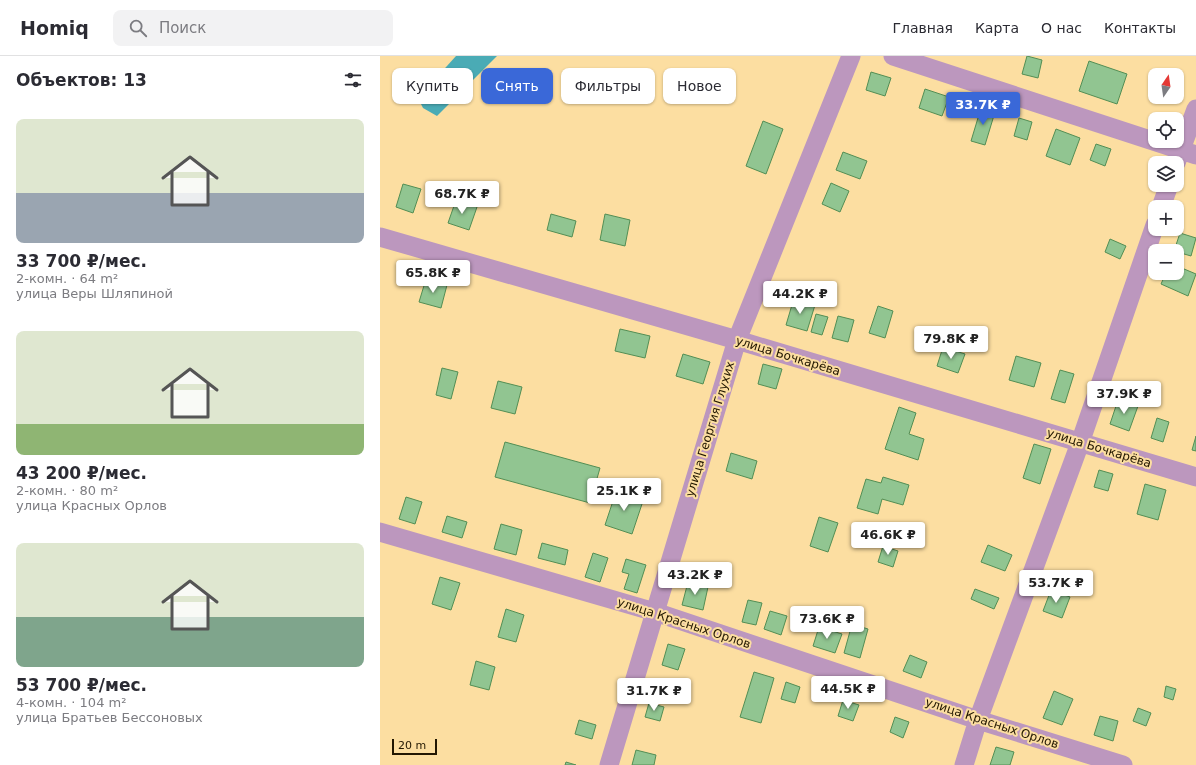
<!DOCTYPE html>
<html lang="ru">
<meta charset="utf-8">
<style>
body{margin:0;font-family:"DejaVu Sans",sans-serif;background:#f2f2f3;color:#2b2b33;height:100vh;display:flex;flex-direction:column;font-size:15px;white-space:nowrap}
*{box-sizing:border-box;margin:0}
p{font-size:13px;color:#7c7c81}
.icon{flex:none;width:22px;height:22px;fill:none;stroke:currentColor;stroke-width:2;stroke-linecap:round;stroke-linejoin:round}
.map{position:relative;flex:1;overflow:hidden}
.details{display:flex;flex-direction:column;background:#fff;width:380px}
.details>*{flex:none}
.top-card{position:absolute;left:12px;top:12px;width:380px;height:36px;display:flex;gap:8px}
.needle{width:26px;rotate:13deg}
.fabs{position:absolute;left:768px;top:12px;display:grid;gap:8px}
.fabs a{display:grid;place-items:center;width:36px;height:36px;border-radius:8px;background:#fff;box-shadow:0 1px 3px #0004;font-size:20px}
.scale{position:absolute;left:12px;bottom:10px;width:45px;box-sizing:border-box;padding-left:4px;border:2px solid #221701;border-top:0;font-size:11px;line-height:14px;white-space:nowrap;color:#221701;-webkit-text-stroke:3px #fcdea1;paint-order:stroke}
.price{position:absolute;translate:-50% -34px;padding:0 9px;border-radius:4px;background:#fff;color:#222;font-size:13px;line-height:26px;filter:drop-shadow(0 1px 2px #0008)}
.price::after{content:'';position:absolute;left:50%;top:24px;width:12px;height:9px;margin-left:-6px;background:inherit;clip-path:polygon(0 0,100% 0,50% 100%)}
.price.current{background:#3a68d8;color:#fff}
ul{padding:0;list-style:none}
li{display:grid;align-content:center;gap:8px;height:212px;padding:0 16px}
li span{display:grid;place-items:center;height:124px;border-radius:8px;color:#555}
li>.icon{margin-inline-start:auto}
span .icon{width:72px;height:72px;fill:#fffc;stroke-width:1}
li b{font-size:17px}
h2{display:flex;justify-content:space-between;align-items:center;height:48px;padding:0 16px;font-size:17px}
.pill{padding:0 14px;border-radius:8px;background:#fff;box-shadow:0 1px 3px #0004;font-size:14px;line-height:36px}
.pill.current{background:#3a68d8;color:#fff}
header{display:flex;align-items:center;gap:24px;box-sizing:border-box;height:56px;padding:0 20px;background:#fff;border-bottom:1px solid #e1e1e2}
header strong{font-size:19px}
nav{display:flex;gap:22px;margin-inline-start:auto;font-size:14px}
.search{width:280px;height:36px;background:#f2f2f3;display:flex;align-items:center;gap:10px;box-sizing:border-box;padding:0 14px;border-radius:8px;color:#7c7c81;font-size:15px}
main{display:flex;flex:1;min-height:0}
.map>svg:first-child{display:block}
.water{fill:#4aabb5}
.building{fill:#91c591;stroke:#538e54}
.lines{fill:none;stroke-linecap:round;stroke-linejoin:round}
.minor{stroke:#bc97be;stroke-width:19}
.labels{text-anchor:middle;stroke-width:4;stroke-linejoin:round;paint-order:stroke}
.street-label{font-size:12px;fill:#221701;stroke:#fcdea1}
</style>
<header>
<strong>Homiq</strong>
<div class="search"><svg class="icon" aria-label="search" viewBox="0 0 24 24"><circle cx="10" cy="10" r="6"/><path d="M15 15l6 6"/></svg>Поиск</div>
<nav><a>Главная</a><a>Карта</a><a>О нас</a><a>Контакты</a></nav>
</header>
<main>
<section class="details">
<h2>Объектов: 13<svg class="icon" aria-label="filters" viewBox="0 0 24 24"><path d="M4 7h16M4 17h16"/><circle cx="9" cy="7" r="2"/><circle cx="15" cy="17" r="2"/></svg></h2>
<ul>
<li><span style="background:linear-gradient(#dfe7d0 60%,#9aa5b1 0)"><svg class="icon" aria-label="home" viewBox="0 0 24 24"><path d="M3 11l9-7 9 7M6 9v11h12V9"/></svg></span><div><b>33 700 ₽/мес.</b><p>2-комн. · 64 m²</p><p>улица Веры Шляпиной</p></div></li>
<li><span style="background:linear-gradient(#dfe7d0 75%,#8fb573 0)"><svg class="icon" aria-label="home" viewBox="0 0 24 24"><path d="M3 11l9-7 9 7M6 9v11h12V9"/></svg></span><div><b>43 200 ₽/мес.</b><p>2-комн. · 80 m²</p><p>улица Красных Орлов</p></div></li>
<li><span style="background:linear-gradient(#dfe7d0 60%,#7fa58c 0)"><svg class="icon" aria-label="home" viewBox="0 0 24 24"><path d="M3 11l9-7 9 7M6 9v11h12V9"/></svg></span><div><b>53 700 ₽/мес.</b><p>4-комн. · 104 m²</p><p>улица Братьев Бессоновых</p></div></li>
</ul>
</section>
<div class="map">
<svg width="816" height="709" viewBox="0 0 816 709">
<rect width="100%" height="100%" fill="#fcdea1"/>
<path class="water" d="M76 0H117L57 60 43 52 38 42Z"/>
<path class="building" d="M647 0 662 4 658 22 642 18Z
M709 5 747 18 737 48 699 35Z
M491 16 511 22 505 40 486 34Z
M545 33 569 41 562 60 539 52Z
M601 52 615 56 605 89 591 85Z
M639 62 652 66 647 84 634 80Z
M383 65 403 73 386 118 366 110Z
M676 73 700 82 690 109 666 100Z
M716 88 731 93 725 110 710 104Z
M463 96 487 105 480 123 456 114Z
M451 127 469 135 460 156 442 148Z
M23 128 41 133 33 157 16 151Z
M76 144 97 151 89 174 68 167Z
M171 158 196 165 192 181 167 174Z
M225 158 250 164 245 190 220 184Z
M800 177 816 182 811 200 794 195Z
M730 183 746 190 740 203 725 196Z
M797 210 816 218 808 240 781 228 786 217H797Z
M46 223 67 229 61 252 39 246Z
M414 242 435 249 427 275 406 269Z
M498 250 513 255 505 282 489 277Z
M436 258 448 261 442 279 431 276Z
M458 260 474 264 468 286 452 282Z
M240 273 270 280 265 302 235 295Z
M563 291 585 298 578 317 557 310Z
M303 298 330 306 323 328 296 320Z
M636 300 661 307 654 331 629 324Z
M383 308 402 313 396 333 378 328Z
M62 312 78 316 71 343 56 339Z
M680 314 694 318 685 347 671 343Z
M118 325 142 331 135 358 111 352Z
M738 344 758 350 749 375 730 368Z
M519 351 536 357 529 378 544 383 538 404 505 393Z
M777 362 789 366 783 386 771 382Z
M816 380V395L812 394Z
M125 386 220 412 210 447 115 421Z
M654 388 671 393 660 428 643 422Z
M351 397 377 405 372 423 346 415Z
M719 414 733 418 728 435 714 431Z
M503 421 529 429 523 449 502 443 498 458 477 452 486 423 501 427Z
M765 428 786 434 778 464 757 458Z
M237 433 264 442 252 478 225 469Z
M26 441 42 446 35 468 19 463Z
M67 460 87 466 82 482 62 476Z
M439 461 458 467 448 496 430 490Z
M121 468 142 474 136 499 114 493Z
M162 487 188 494 185 509 158 502Z
M608 489 632 499 625 515 601 506Z
M503 490 518 495 513 511 498 506Z
M213 497 228 502 220 526 205 521Z
M246 503 266 509 257 537 244 533 249 518 242 516Z
M60 521 80 527 71 554 52 548Z
M308 526 328 531 323 554 302 549Z
M595 533 619 542 614 553 591 543Z
M671 534 690 541 682 562 663 555Z
M368 544 382 547 376 569 362 566Z
M126 553 144 559 136 586 118 581Z
M390 555 407 560 401 579 384 573Z
M472 568 488 573 480 602 464 597Z
M439 571 462 578 455 597 433 590Z
M288 588 305 593 298 614 282 609Z
M530 599 547 606 541 622 523 615Z
M96 605 115 611 109 634 90 629Z
M374 616 394 622 381 667 360 661Z
M406 626 420 631 415 647 401 643Z
M786 630 796 633 793 644 784 641Z
M674 635 693 643 682 669 663 662Z
M463 644 479 649 473 665 458 660Z
M269 647 284 651 280 665 265 661Z
M758 652 771 657 766 670 753 665Z
M720 660 738 665 733 685 714 679Z
M515 661 529 666 523 682 510 676Z
M199 664 216 669 212 683 195 678Z
M616 691 634 696 630 709H610Z
M256 694 276 699 274 709H252Z
M186 706 196 709H185Z"/>
<g class="lines">
<path class="minor" d="M513 0 816 99
M796 107 816 53
M781 151 789 129
M0 181 357 284 816 421
M0 476 275 556 598 664 743 709
M229 709 357 284 471 0
M584 709 598 664 700 387 775 169"/>
</g>
<g class="labels">
<g class="street-label">
<text transform="translate(408 300) rotate(17)" y="4">улица Бочкарёва</text>
<text transform="translate(330 373) rotate(-73)" y="4">улица Георгия Глухих</text>
<text transform="translate(719 392) rotate(17)" y="4">улица Бочкарёва</text>
<text transform="translate(304 567) rotate(18)" y="4">улица Красных Орлов</text>
<text transform="translate(612 667) rotate(18)" y="4">улица Красных Орлов</text>
</g>
</g>
</svg>
<div class="fabs">
<a><svg class="needle" viewBox="-14 -14 28 28"><path d="M0-13l5 13h-10z" fill="#e53935"/><path d="M0 13l5-13h-10z" fill="#7c7c81"/></svg></a>
<a><svg class="icon" aria-label="locate" viewBox="0 0 24 24"><circle cx="12" cy="12" r="6"/><path d="M12 2v4M12 18v4M2 12h4M18 12h4"/></svg></a>
<a><svg class="icon" aria-label="layers" viewBox="0 0 24 24"><path d="M12 4l9 5-9 5-9-5zM3 14l9 5 9-5"/></svg></a>
<a>+</a>
<a>−</a>
</div>
<div class="scale">20 m</div>
<b class="price current" style="left:603px;top:70px">33.7K ₽</b>
<b class="price" style="left:82px;top:159px">68.7K ₽</b>
<b class="price" style="left:53px;top:238px">65.8K ₽</b>
<b class="price" style="left:420px;top:259px">44.2K ₽</b>
<b class="price" style="left:571px;top:304px">79.8K ₽</b>
<b class="price" style="left:744px;top:359px">37.9K ₽</b>
<b class="price" style="left:244px;top:456px">25.1K ₽</b>
<b class="price" style="left:508px;top:500px">46.6K ₽</b>
<b class="price" style="left:315px;top:540px">43.2K ₽</b>
<b class="price" style="left:676px;top:548px">53.7K ₽</b>
<b class="price" style="left:447px;top:584px">73.6K ₽</b>
<b class="price" style="left:468px;top:654px">44.5K ₽</b>
<b class="price" style="left:274px;top:656px">31.7K ₽</b>
<div class="top-card">
<a class="pill">Купить</a>
<a class="pill current">Снять</a>
<a class="pill">Фильтры</a>
<a class="pill">Новое</a>
</div>
</div>
</main>
